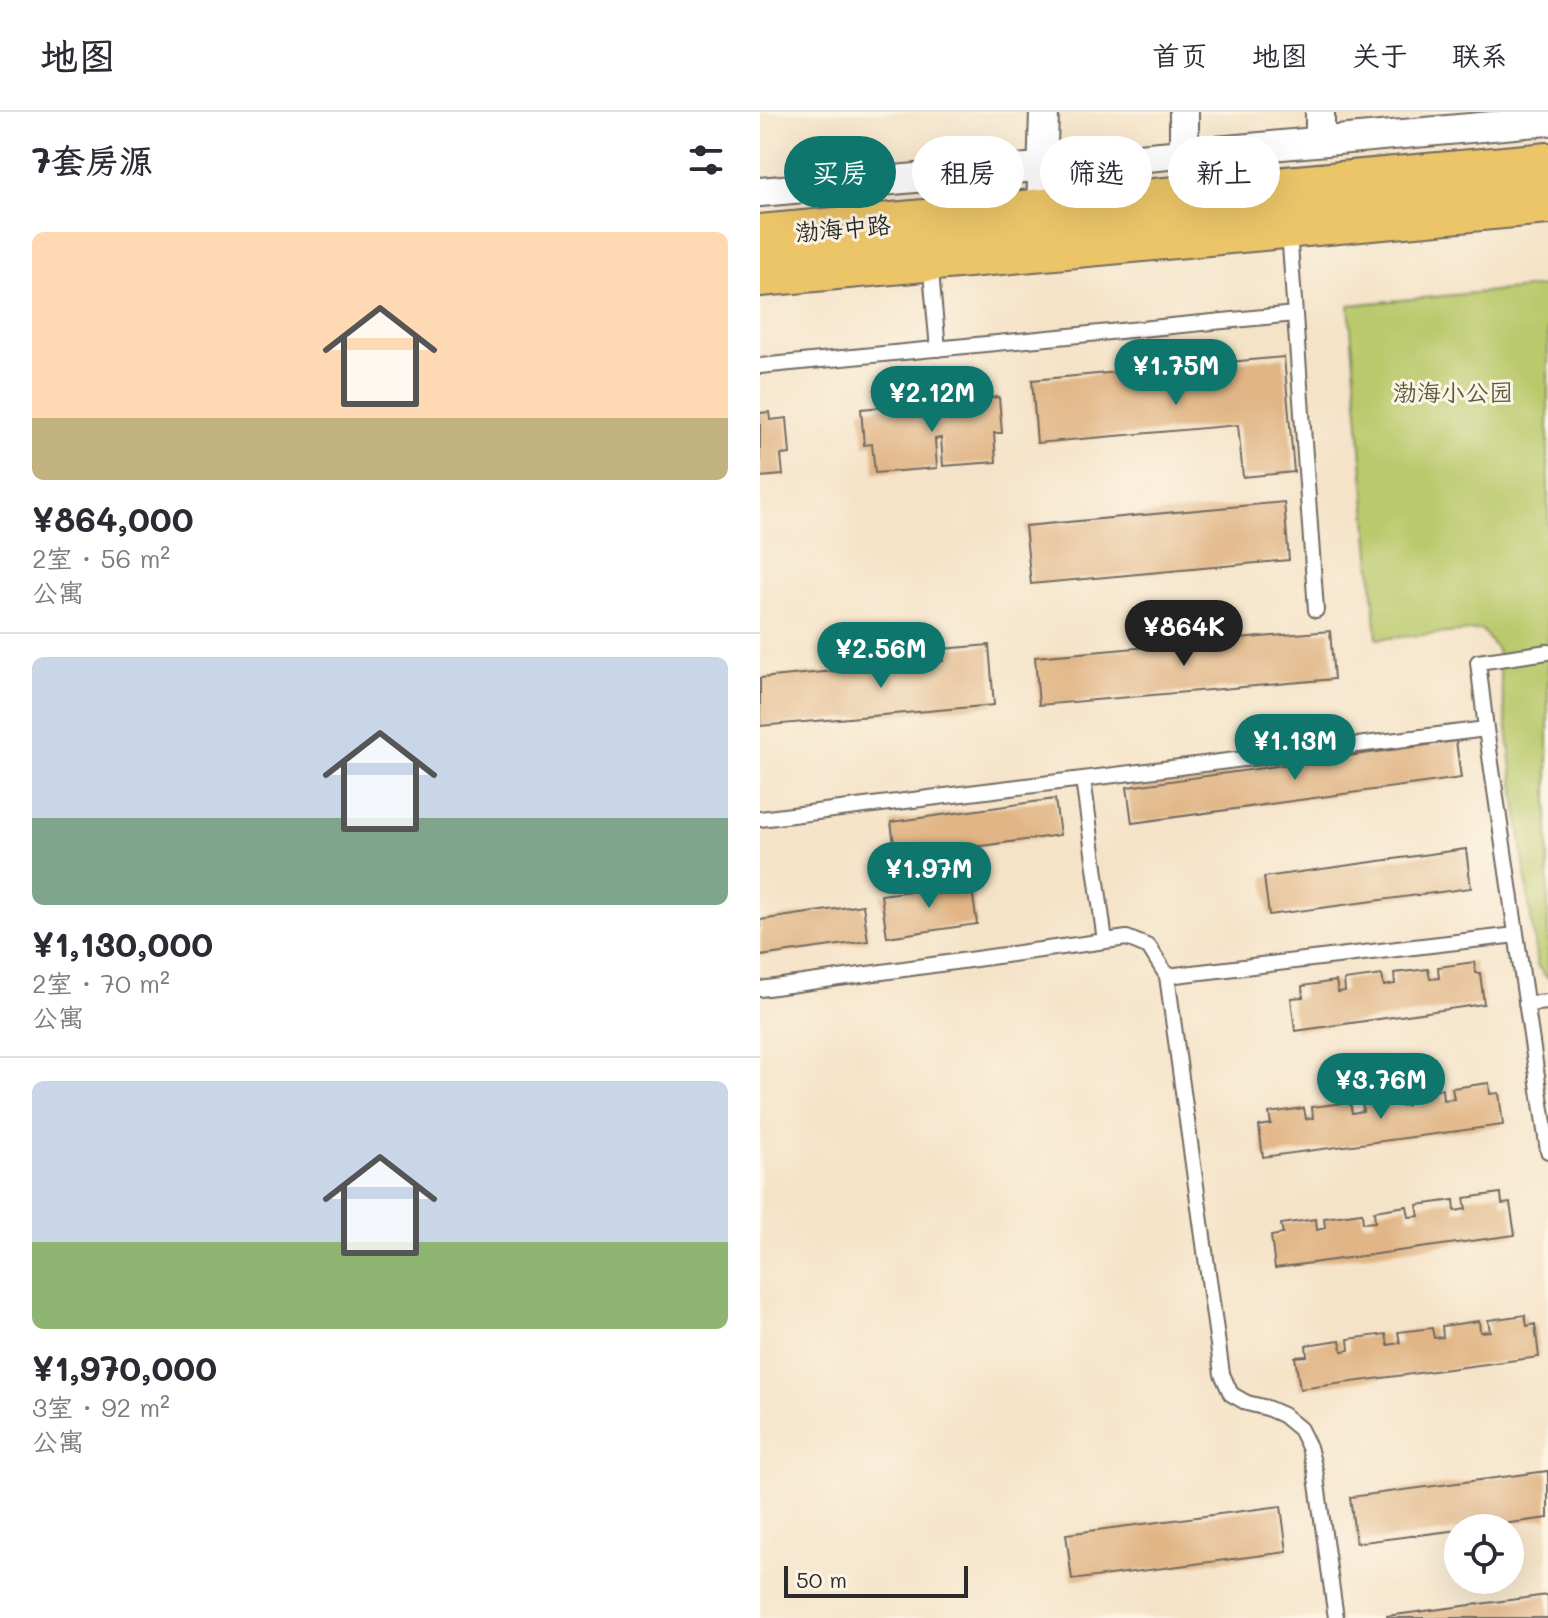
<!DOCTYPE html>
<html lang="zh">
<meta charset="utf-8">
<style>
body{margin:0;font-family:Mali,"LXGW WenKai TC",sans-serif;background:#f7f7f7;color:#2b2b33;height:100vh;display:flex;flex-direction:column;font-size:30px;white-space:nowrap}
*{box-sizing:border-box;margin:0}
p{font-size:26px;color:#7c7c81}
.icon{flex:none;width:44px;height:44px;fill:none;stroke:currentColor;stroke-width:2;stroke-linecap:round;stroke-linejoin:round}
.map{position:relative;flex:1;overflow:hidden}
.panel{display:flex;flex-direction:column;background:#fff;width:760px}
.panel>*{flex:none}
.top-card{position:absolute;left:24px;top:24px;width:644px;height:72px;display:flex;gap:16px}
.fabs{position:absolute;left:684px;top:1402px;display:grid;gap:16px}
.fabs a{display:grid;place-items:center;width:80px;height:80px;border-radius:50%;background:#fff;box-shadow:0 8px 32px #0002;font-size:40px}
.scale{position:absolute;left:24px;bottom:20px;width:184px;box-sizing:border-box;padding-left:8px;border:4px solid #2b2b2b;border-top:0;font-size:22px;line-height:28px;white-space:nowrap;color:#2b2b2b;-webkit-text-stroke:6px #fcf5e5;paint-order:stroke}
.price{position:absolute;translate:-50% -68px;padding:0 18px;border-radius:28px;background:#0f766e;color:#fff;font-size:26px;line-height:52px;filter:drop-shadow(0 2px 4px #0008)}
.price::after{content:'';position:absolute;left:50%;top:48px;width:24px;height:18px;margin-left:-12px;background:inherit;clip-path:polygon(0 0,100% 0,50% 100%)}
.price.on{background:#222;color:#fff}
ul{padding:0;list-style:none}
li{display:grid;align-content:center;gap:16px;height:424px;padding:0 32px}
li+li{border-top:2px solid #e1e1e2}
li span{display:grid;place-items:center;height:248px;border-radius:12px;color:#555}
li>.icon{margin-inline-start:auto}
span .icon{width:144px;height:144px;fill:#fffc;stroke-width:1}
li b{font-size:34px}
h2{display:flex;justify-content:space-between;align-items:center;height:96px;padding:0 32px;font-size:34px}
.tag{padding:0 28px;border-radius:36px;background:#fff;box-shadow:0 8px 32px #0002;font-size:28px;line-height:72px}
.tag.on{background:#0f766e;color:#fff}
header{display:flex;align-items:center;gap:48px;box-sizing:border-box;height:112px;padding:0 40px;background:#fff;border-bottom:2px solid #e1e1e2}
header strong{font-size:38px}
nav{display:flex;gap:44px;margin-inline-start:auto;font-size:28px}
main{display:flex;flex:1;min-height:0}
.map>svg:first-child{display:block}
.green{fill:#bac96c;stroke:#727a4c;stroke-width:2}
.building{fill:#e1b585}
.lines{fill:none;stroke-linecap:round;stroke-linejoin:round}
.lane-casing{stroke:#726b62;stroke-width:18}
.street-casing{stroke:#726b62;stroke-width:32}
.primary-casing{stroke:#726b62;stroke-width:48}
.lane{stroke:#fff;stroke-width:14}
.street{stroke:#fff;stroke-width:28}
.primary{stroke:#ecc569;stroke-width:44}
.labels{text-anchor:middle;stroke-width:6;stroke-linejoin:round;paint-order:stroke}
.street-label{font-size:24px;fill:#2b2b2b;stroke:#fcf5e5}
.park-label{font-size:24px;fill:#565a3e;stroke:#fcf5e5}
</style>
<header>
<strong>地图</strong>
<nav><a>首页</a><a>地图</a><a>关于</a><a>联系</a></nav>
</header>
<main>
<section class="panel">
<h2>7套房源<svg class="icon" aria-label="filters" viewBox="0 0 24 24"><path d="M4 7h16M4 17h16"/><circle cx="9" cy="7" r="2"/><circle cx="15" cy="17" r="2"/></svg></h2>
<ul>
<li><span style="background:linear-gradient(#ffd9b3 75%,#c2b280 0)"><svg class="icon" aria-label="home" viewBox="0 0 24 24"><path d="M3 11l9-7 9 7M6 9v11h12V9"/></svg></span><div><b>¥864,000</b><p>2室 · 56 m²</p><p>公寓</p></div></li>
<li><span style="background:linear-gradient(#c9d6e8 65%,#7fa58c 0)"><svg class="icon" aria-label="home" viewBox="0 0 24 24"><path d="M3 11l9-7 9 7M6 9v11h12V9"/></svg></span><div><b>¥1,130,000</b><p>2室 · 70 m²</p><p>公寓</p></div></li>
<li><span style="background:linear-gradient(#c9d6e8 65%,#8fb573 0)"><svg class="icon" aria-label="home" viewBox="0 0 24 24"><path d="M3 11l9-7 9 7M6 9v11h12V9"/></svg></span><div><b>¥1,970,000</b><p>3室 · 92 m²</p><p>公寓</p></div></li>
</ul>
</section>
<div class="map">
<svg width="788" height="1506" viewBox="0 0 788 1506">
<rect width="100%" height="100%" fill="#fcf5e5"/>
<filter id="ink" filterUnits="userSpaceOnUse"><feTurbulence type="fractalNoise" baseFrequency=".0125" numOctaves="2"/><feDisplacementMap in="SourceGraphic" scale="16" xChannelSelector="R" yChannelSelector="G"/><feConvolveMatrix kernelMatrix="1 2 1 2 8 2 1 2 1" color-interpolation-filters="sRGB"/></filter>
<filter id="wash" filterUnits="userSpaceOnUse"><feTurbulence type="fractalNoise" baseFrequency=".006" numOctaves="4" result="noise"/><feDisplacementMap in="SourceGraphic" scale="32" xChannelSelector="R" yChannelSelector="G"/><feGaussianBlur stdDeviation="1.8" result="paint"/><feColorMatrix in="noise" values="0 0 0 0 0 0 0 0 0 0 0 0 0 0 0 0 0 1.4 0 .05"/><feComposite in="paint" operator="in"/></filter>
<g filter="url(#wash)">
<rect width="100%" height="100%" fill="#f5e3c8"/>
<path class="green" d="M788 174V866H787L777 853 737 538 722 518 617 527 589 193Z"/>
<g id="blocks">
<path class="building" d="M524 245 534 360 483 365 478 313 277 331 272 268Z
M239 285 242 321H234L236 350 183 354 181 326 175 327 177 356 115 361 112 332 104 333 101 297Z
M9 300 10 308 27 306 30 342 21 343 23 363 0 365V301Z
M524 390 529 448 271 472 265 414Z
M570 519 574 567 279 593 275 545Z
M229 533 234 593 0 614V566L183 549 182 537Z
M696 629 701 666 372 711 367 675Z
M295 687 300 723 136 746 131 710Z
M706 737 711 776 509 803 504 765Z
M211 771 217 812 127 825 121 783Z
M103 793 108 829 0 844V808Z
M714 850 716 861H720L724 892 535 919 531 886 543 885 542 874 576 869 578 880 585 879 584 868 622 863 624 874 635 872 634 861 668 857 670 867 679 866 678 855Z
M729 971 730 982 739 981 743 1013 503 1045 499 1014 511 1012 509 1001 544 996 546 1007 553 1006 552 995 590 990 592 1001 603 999 602 988 636 984 637 994 647 993 645 982 682 977 683 988 694 987 692 976Z
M741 1081 742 1092 750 1091 755 1123 515 1156 511 1124 523 1122 521 1112 556 1107 557 1118 565 1116 564 1106 602 1101 603 1111 615 1110 614 1099 647 1094 649 1105 659 1104 657 1093 694 1088 695 1099 706 1097 704 1086Z
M765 1203 767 1214 775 1212 779 1245 540 1277 535 1245 547 1244 546 1233 580 1228 582 1239 589 1238 588 1227 626 1222 628 1233 640 1231 638 1220 672 1216 674 1226 683 1225 682 1214 719 1209 720 1220 730 1219 728 1208Z
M788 1359V1406L712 1416H698V1418L596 1431 590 1385Z
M521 1394 527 1440 312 1468 306 1422Z
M788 1483V1506H627V1504Z"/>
</g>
</g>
<g filter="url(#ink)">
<use href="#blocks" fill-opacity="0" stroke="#726b62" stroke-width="2"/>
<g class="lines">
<g class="lane-casing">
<path id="lane" d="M529 119 556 498
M170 149 178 237
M0 254 535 202
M788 540 718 550 726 617 788 1039
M323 667 345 829
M0 707 726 617
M0 877 367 826 389 835 407 864
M766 892 788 890
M576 1506 555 1358 549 1335 540 1317 523 1303 507 1296 487 1291 471 1282 462 1262 407 864 756 823"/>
</g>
<g class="street-casing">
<path id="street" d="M424 0V42
M560 0V29
M0 80 788 9
M281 99 284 0"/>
</g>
<g class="primary-casing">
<path id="primary" d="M0 125 788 53
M0 162 788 90"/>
</g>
<use href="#lane" class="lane"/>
<use href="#street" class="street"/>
<use href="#primary" class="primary"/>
</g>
</g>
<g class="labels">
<g class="street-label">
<text transform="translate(83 117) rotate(-5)" y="8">渤海中路</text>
</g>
<g class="park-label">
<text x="693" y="289">渤海小公园</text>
</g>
</g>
</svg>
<div class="fabs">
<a><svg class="icon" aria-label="locate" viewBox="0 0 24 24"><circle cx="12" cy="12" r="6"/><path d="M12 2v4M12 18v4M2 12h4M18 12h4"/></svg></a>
</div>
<div class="scale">50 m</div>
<b class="price" style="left:416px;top:295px">¥1.75M</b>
<b class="price" style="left:172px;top:322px">¥2.12M</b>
<b class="price on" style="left:424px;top:556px">¥864K</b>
<b class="price" style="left:121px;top:578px">¥2.56M</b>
<b class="price" style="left:535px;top:670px">¥1.13M</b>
<b class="price" style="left:169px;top:798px">¥1.97M</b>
<b class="price" style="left:621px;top:1009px">¥3.76M</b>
<div class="top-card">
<a class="tag on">买房</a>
<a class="tag">租房</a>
<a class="tag">筛选</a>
<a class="tag">新上</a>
</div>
</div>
</main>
